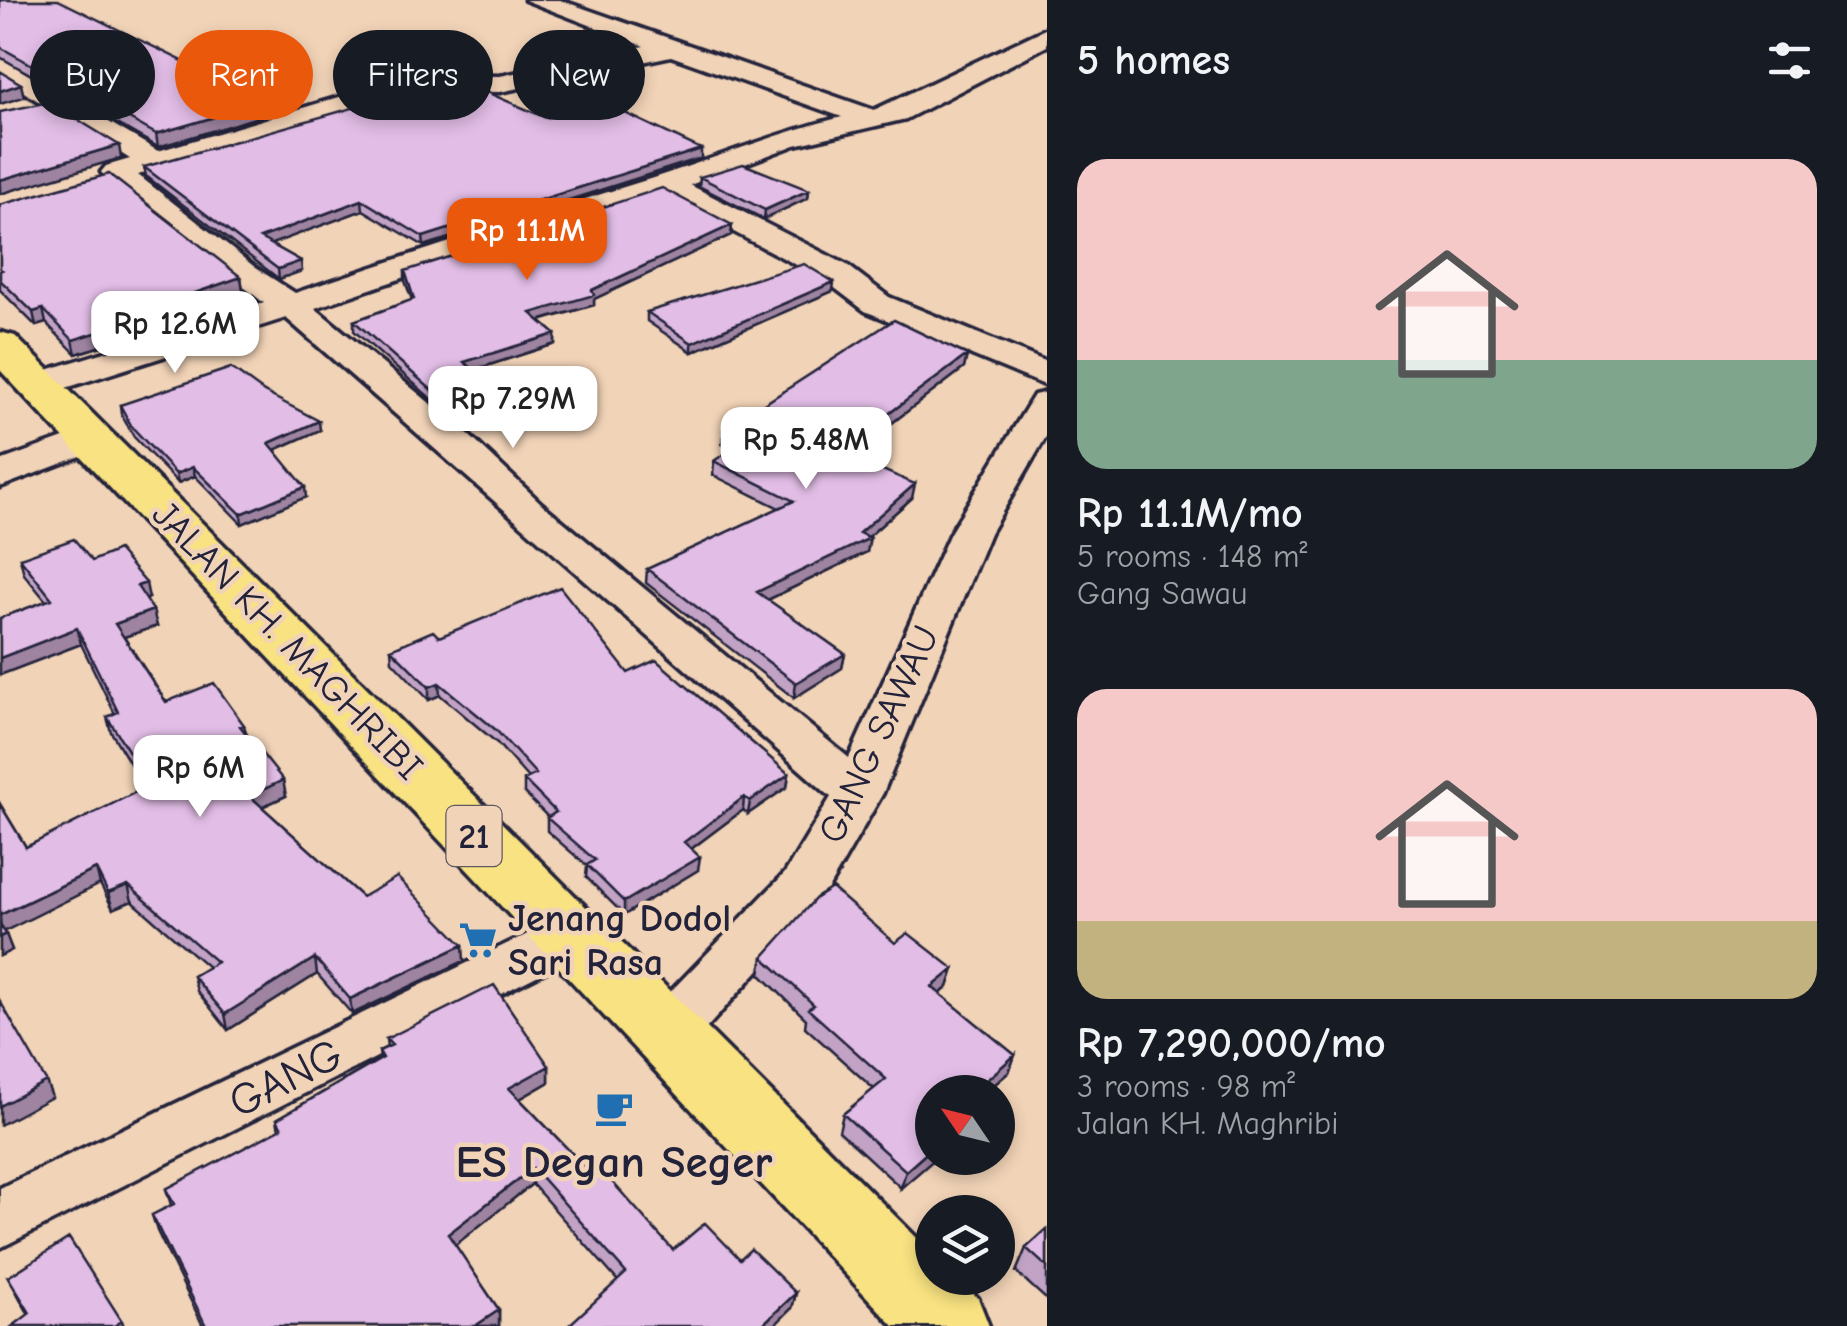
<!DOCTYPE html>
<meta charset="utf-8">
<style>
body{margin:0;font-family:"Comic Neue",sans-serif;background:#20242c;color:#f1f3f6;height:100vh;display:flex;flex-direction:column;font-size:38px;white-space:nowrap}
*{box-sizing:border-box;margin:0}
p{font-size:32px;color:#9ea1a6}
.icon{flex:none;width:55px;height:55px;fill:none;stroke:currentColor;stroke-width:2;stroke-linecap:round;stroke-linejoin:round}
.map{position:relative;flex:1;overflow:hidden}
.sheet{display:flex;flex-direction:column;background:#171b24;width:800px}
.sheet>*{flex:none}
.guide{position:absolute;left:30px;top:30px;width:865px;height:90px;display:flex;gap:20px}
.needle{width:65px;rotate:305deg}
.controls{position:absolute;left:915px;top:1075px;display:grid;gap:20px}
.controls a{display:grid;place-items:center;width:100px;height:100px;border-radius:50%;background:#171b24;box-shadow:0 5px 15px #0003;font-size:50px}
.price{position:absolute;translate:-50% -85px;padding:0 22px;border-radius:20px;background:#fff;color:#222;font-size:32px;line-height:65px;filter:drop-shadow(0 2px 5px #0008)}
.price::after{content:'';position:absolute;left:50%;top:60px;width:30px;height:22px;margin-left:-15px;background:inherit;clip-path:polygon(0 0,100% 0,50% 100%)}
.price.active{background:#ea580c;color:#fff}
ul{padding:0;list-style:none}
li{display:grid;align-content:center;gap:20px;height:530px;padding:0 30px}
li span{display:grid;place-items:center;height:310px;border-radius:30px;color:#555}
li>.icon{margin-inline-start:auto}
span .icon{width:180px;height:180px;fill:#fffc;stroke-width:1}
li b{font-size:42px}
h2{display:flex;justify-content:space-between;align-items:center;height:120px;padding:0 30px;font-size:42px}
.pill{padding:0 35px;border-radius:45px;background:#171b24;box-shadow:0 5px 15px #0003;font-size:35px;line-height:90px}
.pill.active{background:#ea580c;color:#fff}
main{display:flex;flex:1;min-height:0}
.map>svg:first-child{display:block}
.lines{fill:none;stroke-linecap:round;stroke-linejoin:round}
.street-casing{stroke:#22223b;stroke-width:7}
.highway-casing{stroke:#22223b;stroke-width:7}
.street{fill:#f1d3b7;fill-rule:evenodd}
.highway{fill:#f8e281;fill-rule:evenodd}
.wall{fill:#c2a3c6;stroke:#22223b;stroke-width:2.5}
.shaded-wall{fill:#9e84a1;stroke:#22223b;stroke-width:2.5}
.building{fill:#e2bde6;stroke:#22223b;stroke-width:2.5}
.labels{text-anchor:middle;stroke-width:9;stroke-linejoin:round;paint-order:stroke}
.shield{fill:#f1d3b7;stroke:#605760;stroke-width:2.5}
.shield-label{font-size:35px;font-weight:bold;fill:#22223b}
.street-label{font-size:38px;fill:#22223b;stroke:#f1d3b7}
.poi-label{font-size:38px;font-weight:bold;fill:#22223b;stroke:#f1d3b7;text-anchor:start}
.near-street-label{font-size:45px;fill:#22223b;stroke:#f1d3b7}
.near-poi-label{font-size:45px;font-weight:bold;fill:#22223b;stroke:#f1d3b7}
</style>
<main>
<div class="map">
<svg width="1047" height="1326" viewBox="0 0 1047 1326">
<rect width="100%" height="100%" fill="#f1d3b7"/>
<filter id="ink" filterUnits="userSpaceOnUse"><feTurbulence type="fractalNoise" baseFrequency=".01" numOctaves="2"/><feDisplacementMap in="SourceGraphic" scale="20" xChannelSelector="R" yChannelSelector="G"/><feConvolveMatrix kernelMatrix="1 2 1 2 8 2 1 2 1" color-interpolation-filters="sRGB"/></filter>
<g filter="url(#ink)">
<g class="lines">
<g class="street-casing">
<path id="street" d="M525 0H560L874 110 1047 28V46L906 119 795 145 690 185 847 265 889 297 1047 362V386L865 311 823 279 662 194 572 220 315 308 472 438 542 504 849 758 950 533 1034 395 1047 392V435L990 533 883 793 821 901 685 1052 665 1059 645 1052 637 1035 645 1018 785 873 831 797 286 318 53 392H27L22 384 27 376 264 303 106 178 101 172 106 166 130 159 0 77V58L158 151 393 81 422 75 500 76 644 46ZM671 56 842 117C777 133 717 158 653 178 533 215 414 253 295 293L256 268 138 175 399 96 422 91 500 92Z
M94 427 107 430 113 438 107 446 0 487V461Z
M569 914 588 920 596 935 588 950 0 1248V1188Z"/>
</g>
<g class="highway-casing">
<path id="highway" d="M0 332 15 336 932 1253V1278H957L978 1298 989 1326H894L0 370Z"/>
</g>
<use href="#street" class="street"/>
<use href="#highway" class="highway"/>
</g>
<path class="wall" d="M0 0 266 102 268 114 158 147 0 57Z
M546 118 701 158 424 246 363 210 271 244 301 261 302 271 279 279 146 176 144 167Z
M700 177 809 190 808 198 764 219 699 186Z
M0 205 241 277 243 291 170 317 171 324 76 354 46 323 36 326 0 290Z
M732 225 731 235 594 299V305L540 321 555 334V344L474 370 481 375V385L436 403 354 331V321L412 300 405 281V271Z
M833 291 692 352 647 321V312Z
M967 355 964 368 849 456 912 498 868 537 867 552 768 600 845 654 842 668 794 698 646 583 647 569 779 508 713 475 714 461 733 449 722 444 724 430Z
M264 392 320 430 275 450 306 497 242 524 195 476 178 483 134 437 121 414 120 405Z
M20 558 92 561 149 598 146 600 157 626 124 637 166 702 244 725 246 733 286 796 262 807 362 897 464 961 352 1014 317 974 228 1030 197 991 193 976 208 967 132 901 113 909 100 884 4 931 12 950 0 956V804L26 847 145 788 111 732 107 717 115 714 81 644 0 675V618L46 601 24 574Z
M439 637 628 673 789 774 787 787 748 814 743 810 691 849 698 870 624 915 586 877 587 866 547 831V818L548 817 524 793V780L528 778 497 743 440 695 429 700 392 661 391 649Z
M895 943 954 969 948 987 940 994 1015 1055 1009 1072 986 1092H932L901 1188 839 1131 843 1114 874 1089 805 1027 806 1019 760 974 763 957Z
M386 1039 549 1066V1082L520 1099 590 1172 673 1250 740 1259 796 1293 792 1308 617 1280 532 1184 455 1245 499 1310V1326H203L157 1231 152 1215 171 1205 166 1189 279 1130 277 1119 380 1059 379 1051 387 1047Z
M1047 1229V1300L1016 1272 1026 1248Z
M8 1277 122 1321 124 1326H13L29 1315Z"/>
<path class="shaded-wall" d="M21 84 24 97 0 104V91Z
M266 102 268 114 158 147 156 134Z
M119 145 121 158 0 194V180Z
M701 149V158L424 246 423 237Z
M809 190 808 198 764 219 765 210Z
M362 200 363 210 261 248 260 238Z
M732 225 731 235 594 299V305L531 323V313L592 290Z
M301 261 302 271 279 279 278 269Z
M241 277 243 291 170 317 171 324 76 354 73 340 163 304Z
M834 282 833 291 692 352V343Z
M43 309 46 323 36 326 33 312Z
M555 334V344L464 373V362Z
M967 355 964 368 837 465 839 451Z
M481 375V385L436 403 435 393Z
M319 421 320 430 270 452 269 443Z
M193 467 195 476 178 483 176 474Z
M915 484 912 498 862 542 870 538 867 552 755 606 757 592 859 533Z
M305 487 306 497 242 524 241 514Z
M146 583 149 598 141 602 137 586Z
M153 610 157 626 118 639 115 624Z
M77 628 81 644 0 675V658Z
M845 654 842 668 794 698 796 683Z
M439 683 440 695 429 700V687Z
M789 774 787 787 748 814 750 801Z
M283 780 286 796 252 811 250 796Z
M744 797 743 810 683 855 684 842Z
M700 857 698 870 624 915V902Z
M96 869 100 884 1 933 0 915Z
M128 885 132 901 113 909 108 893Z
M6 934 12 950 0 956V937Z
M463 945 464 961 352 1014 350 999Z
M315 958 317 974 228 1030 225 1014Z
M954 969 948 987 927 1005 932 987Z
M1015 1055 1009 1072 986 1092H973Z
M549 1066V1082L509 1105V1088Z
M46 1081 52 1097 0 1125V1106Z
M932 1148V1158H936L901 1188 906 1171Z
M533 1168 532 1184 449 1250 448 1234Z
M796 1293 792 1308 774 1326H761Z
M499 1310V1326H475Z"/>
<path class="building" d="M0 0H58L266 102 156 134 0 47Z
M0 71 21 84 0 91Z
M430 86 457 93 475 87 546 118 600 101 701 149 423 237 362 200 260 238 301 261 278 269 144 167Z
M49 102 119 145 0 180V112Z
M743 164 809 190 765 210 700 177Z
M109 174 241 277 163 304 169 310 73 340 43 309 33 312 0 280V271L2 270 0 269V205Z
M662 188 732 225 592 290 594 295 531 313 555 334 464 362 481 375 435 393 354 321 414 299 405 271Z
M804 264 834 282 692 343 647 312Z
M894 320 967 355 839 451 915 484 859 533 870 538 757 592 845 654 796 683 647 569 794 501 714 461 746 440 724 430Z
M231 368 264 392 319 421 269 443 305 487 241 514 193 467 176 474 132 427 120 405Z
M74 539 92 561 118 550 146 583 137 586 153 610 115 624 166 702 214 683 244 725 240 726 283 780 250 796 362 897 397 877 463 945 350 999 315 958 225 1014 193 976 217 962 128 885 108 893 96 869 0 915V804L26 847 150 785 107 717 118 712 77 628 0 658V618L52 599 20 558Z
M560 587 628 673 656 660 789 774 750 801 744 797 684 842 700 857 624 902 587 865 595 860 547 818 556 812 524 780 536 774 496 730 439 683 429 687 391 649 433 631 439 637Z
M832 888 895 943 908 933 954 969 932 987 1015 1055 973 1092H932V1148L906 1171 843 1114 886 1079 808 1009 814 1005 763 957 816 898Z
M0 925 6 934 0 937Z
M494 985 549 1066 509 1088 590 1172 598 1166 673 1250 705 1223 740 1259 751 1249 796 1293 761 1326H568L626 1273 533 1168 448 1234 499 1310 475 1326H206L152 1215 174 1204 166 1189 282 1128 277 1119 383 1058 379 1051 392 1045 386 1039Z
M0 1001 46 1081 0 1106Z
M1047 1229V1267L1026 1248Z
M69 1238 122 1321 114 1326H13L30 1313 8 1277Z"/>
</g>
<defs>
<g id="supermarket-bare" transform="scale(3)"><path d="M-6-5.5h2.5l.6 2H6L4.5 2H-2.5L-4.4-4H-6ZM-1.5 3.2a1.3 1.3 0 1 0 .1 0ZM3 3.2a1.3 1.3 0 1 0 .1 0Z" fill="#1f6fb2" stroke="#f1d3b7" stroke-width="2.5" paint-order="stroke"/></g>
<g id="cafe-bare" transform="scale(3)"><path d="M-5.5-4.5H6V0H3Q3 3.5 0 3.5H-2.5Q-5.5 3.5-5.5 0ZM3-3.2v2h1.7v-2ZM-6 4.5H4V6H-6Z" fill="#1f6fb2" stroke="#f1d3b7" stroke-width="2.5" paint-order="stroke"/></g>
</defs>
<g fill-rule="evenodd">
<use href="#supermarket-bare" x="478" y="940"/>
<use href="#cafe-bare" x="614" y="1108"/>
</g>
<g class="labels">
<rect class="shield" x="446.5" y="806" width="55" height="60" rx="8"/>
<g class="shield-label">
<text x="474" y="848">21</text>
</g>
<g class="street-label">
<text transform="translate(288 640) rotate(46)" y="13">JALAN KH. MAGHRIBI</text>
<text transform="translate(878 734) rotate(-65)" y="13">GANG SAWAU</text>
</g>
<g class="poi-label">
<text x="508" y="931">Jenang Dodol<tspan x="508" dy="44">Sari Rasa</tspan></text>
</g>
<g class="near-street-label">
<text transform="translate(285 1077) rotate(-27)" y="16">GANG</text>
</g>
<g class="near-poi-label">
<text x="614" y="1177">ES Degan Seger</text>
</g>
</g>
</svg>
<div class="controls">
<a><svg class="needle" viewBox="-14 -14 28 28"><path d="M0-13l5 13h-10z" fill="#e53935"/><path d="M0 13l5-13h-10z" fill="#9ea1a6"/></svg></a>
<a><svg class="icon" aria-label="layers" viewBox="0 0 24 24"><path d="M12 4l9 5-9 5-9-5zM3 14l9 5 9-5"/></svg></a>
</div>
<b class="price active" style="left:527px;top:283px">Rp 11.1M</b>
<b class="price" style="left:175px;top:376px">Rp 12.6M</b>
<b class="price" style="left:513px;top:451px">Rp 7.29M</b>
<b class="price" style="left:806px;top:492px">Rp 5.48M</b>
<b class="price" style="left:200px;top:820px">Rp 6M</b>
<div class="guide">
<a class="pill">Buy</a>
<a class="pill active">Rent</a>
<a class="pill">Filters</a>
<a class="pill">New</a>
</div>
</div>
<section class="sheet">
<h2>5 homes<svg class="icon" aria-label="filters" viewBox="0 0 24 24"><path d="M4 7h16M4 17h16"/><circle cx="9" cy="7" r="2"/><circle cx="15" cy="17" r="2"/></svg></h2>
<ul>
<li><span style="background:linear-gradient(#f6c9c9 65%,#7fa58c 0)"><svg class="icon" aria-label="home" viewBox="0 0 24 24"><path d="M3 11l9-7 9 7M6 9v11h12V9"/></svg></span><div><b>Rp 11.1M/mo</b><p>5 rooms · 148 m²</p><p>Gang Sawau</p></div></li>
<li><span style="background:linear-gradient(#f6c9c9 75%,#c2b280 0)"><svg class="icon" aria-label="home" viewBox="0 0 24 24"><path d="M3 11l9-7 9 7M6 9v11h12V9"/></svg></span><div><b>Rp 7,290,000/mo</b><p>3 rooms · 98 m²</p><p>Jalan KH. Maghribi</p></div></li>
</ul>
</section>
</main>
